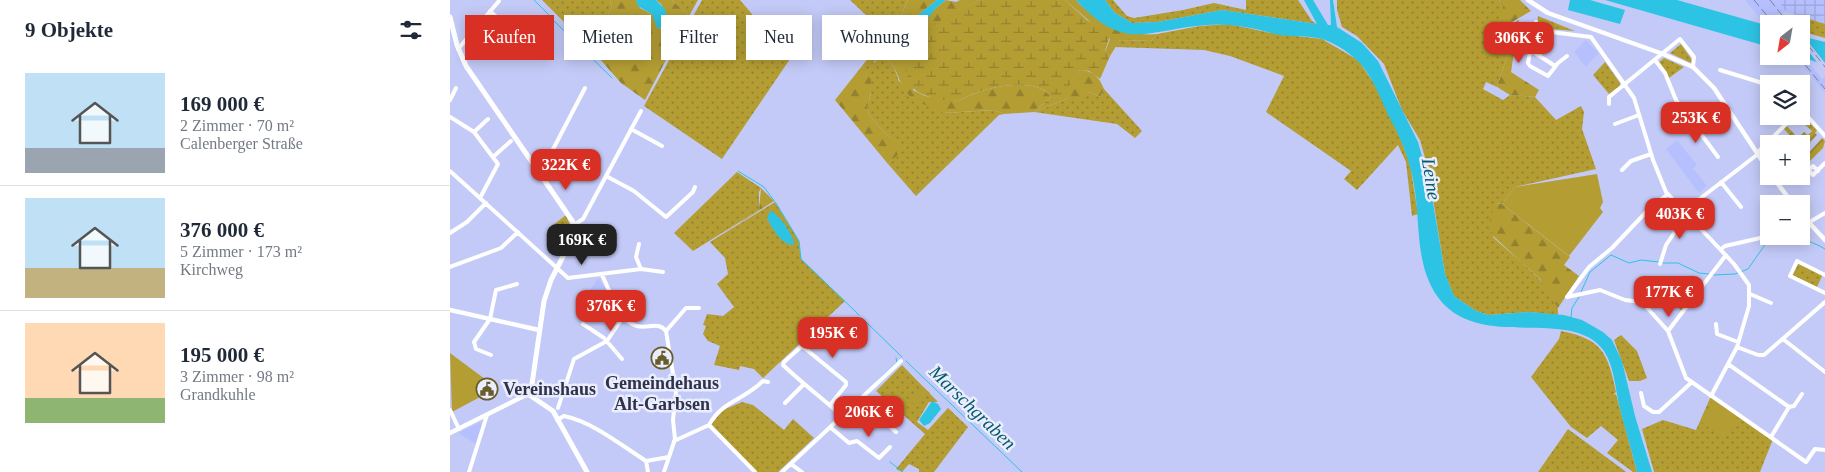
<!DOCTYPE html>
<html lang="de">
<meta charset="utf-8">
<style>
body{margin:0;font-family:Georgia,serif;background:#f2f2f3;color:#1f2937;height:100vh;display:flex;flex-direction:column;font-size:19px;white-space:nowrap}
*{box-sizing:border-box;margin:0}
p{font-size:16px;color:#747a83}
.icon{flex:none;width:28px;height:28px;fill:none;stroke:currentColor;stroke-width:2;stroke-linecap:round;stroke-linejoin:round}
.map{position:relative;flex:1;overflow:hidden}
.details{display:flex;flex-direction:column;background:#fff;width:450px}
.details>*{flex:none}
.guide{position:absolute;left:15px;top:15px;width:475px;height:45px;display:flex;gap:10px}
.needle{width:32px;rotate:211deg}
.tools{position:absolute;left:1310px;top:15px;display:grid;gap:10px}
.tools a{display:grid;place-items:center;width:50px;height:50px;border-radius:0px;background:#fff;box-shadow:0 2px 12px #0003;font-size:25px}
.price{position:absolute;translate:-50% -42px;padding:0 11px;border-radius:10px;background:#d93025;color:#fff;font-size:16px;line-height:32px;filter:drop-shadow(0 1px 2px #0008)}
.price::after{content:'';position:absolute;left:50%;top:30px;width:15px;height:11px;margin-left:-8px;background:inherit;clip-path:polygon(0 0,100% 0,50% 100%)}
.price.selected{background:#222;color:#fff}
ul{padding:0;list-style:none}
li{display:flex;align-items:center;gap:15px;height:125px;padding:0 25px}
li+li{border-top:1px solid #e0e1e3}
li span{display:grid;place-items:center;flex:none;width:140px;height:100px;border-radius:0px;color:#555}
li>.icon{margin-inline-start:auto}
span .icon{width:60px;height:60px;fill:#fffc;stroke-width:1}
li b{font-size:21px}
h2{display:flex;justify-content:space-between;align-items:center;height:60px;padding:0 25px;font-size:21px}
.tag{padding:0 18px;border-radius:0px;background:#fff;box-shadow:0 2px 12px #0003;font-size:18px;line-height:45px}
.tag.selected{background:#d93025;color:#fff}
main{display:flex;flex:1;min-height:0}
.map>svg:first-child{display:block}
.built{fill:#b6c0fe}
.industrial{fill:url(#industrial-grid)}
.grass{fill:url(#grass-dots)}
.forest{fill:url(#forest-firs)}
.wetland{fill:url(#wetland-marsh)}
.garden{fill:url(#garden-furrows)}
.pitch{fill:#b49e34}
.water{fill:#2dc3e4}
.pier{fill:#c3caf7}
.lines{fill:none;stroke-linecap:round;stroke-linejoin:round}
.stream{stroke:#2dc3e4;stroke-width:1}
.minor{stroke:#fff;stroke-width:4}
.tertiary{stroke:#fff;stroke-width:4.5}
.secondary{stroke:#fff;stroke-width:5}
.rail{stroke:#7b81a2;stroke-width:1;stroke-dasharray:8 4;stroke-linecap:butt}
.labels{text-anchor:middle;stroke-width:5;stroke-linejoin:round;paint-order:stroke}
.poi-label{font-size:18px;font-weight:bold;fill:#2f3248;stroke:#eaedfe}
.water-label{font-size:19px;font-style:italic;fill:#065a6b;stroke:#eaedfe}
</style>
<main>
<section class="details">
<h2>9 Objekte<svg class="icon" aria-label="filters" viewBox="0 0 24 24"><path d="M4 7h16M4 17h16"/><circle cx="9" cy="7" r="2"/><circle cx="15" cy="17" r="2"/></svg></h2>
<ul>
<li><span style="background:linear-gradient(#bfe0f5 75%,#9aa5b1 0)"><svg class="icon" aria-label="home" viewBox="0 0 24 24"><path d="M3 11l9-7 9 7M6 9v11h12V9"/></svg></span><div><b>169 000 €</b><p>2 Zimmer · 70 m²</p><p>Calenberger Straße</p></div></li>
<li><span style="background:linear-gradient(#bfe0f5 70%,#c2b280 0)"><svg class="icon" aria-label="home" viewBox="0 0 24 24"><path d="M3 11l9-7 9 7M6 9v11h12V9"/></svg></span><div><b>376 000 €</b><p>5 Zimmer · 173 m²</p><p>Kirchweg</p></div></li>
<li><span style="background:linear-gradient(#ffd9b3 75%,#8fb573 0)"><svg class="icon" aria-label="home" viewBox="0 0 24 24"><path d="M3 11l9-7 9 7M6 9v11h12V9"/></svg></span><div><b>195 000 €</b><p>3 Zimmer · 98 m²</p><p>Grandkuhle</p></div></li>
</ul>
</section>
<div class="map">
<svg width="1375" height="472" viewBox="0 0 1375 472">
<defs>
<pattern id="industrial-grid" width="8" height="8" patternUnits="userSpaceOnUse" patternTransform="scale(1.25)"><rect width="8" height="8" fill="#b6c0fe"/><path d="M0 4h8M4 0v8" fill="none" stroke="#9da5db"/></pattern>
<pattern id="grass-dots" width="8" height="8" patternUnits="userSpaceOnUse" patternTransform="scale(1.25)"><rect width="8" height="8" fill="#b49e34"/><path d="M2 2h.1M6 6h.1" fill="none" stroke="#93812e" stroke-width="1.8" stroke-linecap="round"/></pattern>
<pattern id="forest-firs" width="22" height="20" patternUnits="userSpaceOnUse" patternTransform="scale(1.25)"><rect width="22" height="20" fill="#b49e34"/><path d="M5 1l3.5 6h-7zM16 11l3.5 6h-7z" fill="#93812e"/></pattern>
<pattern id="wetland-marsh" width="20" height="14" patternUnits="userSpaceOnUse" patternTransform="scale(1.25)"><rect width="20" height="14" fill="#b49e34"/><path d="M1 5h8M5 5V1M11 12h8M15 12V8" fill="none" stroke="#93812e"/></pattern>
<pattern id="garden-furrows" width="10" height="10" patternUnits="userSpaceOnUse" patternTransform="scale(1.25)"><rect width="10" height="10" fill="#b49e34"/><path d="M-1 1l2-2M0 10L10 0M9 11l2-2" fill="none" stroke="#93812e"/></pattern>
</defs>
<rect width="100%" height="100%" fill="#c3caf7"/>
<path class="built" d="M1295 0H1328L1336 12 1311 19Z
M1136 40 1149 53 1136 67 1124 52Z
M1358 62 1372 79 1375 77V93L1353 66Z
M1227 140 1247 165 1243 168 1257 186 1249 193 1216 149Z
M148 278 156 289 146 303 142 300 144 295 139 292Z
M30 422 32 426 26 444 8 433Z"/>
<path class="industrial" d="M1328 0H1375V24L1336 12Z"/>
<path class="grass" d="M92 0H160L162 6 142 50Z
M222 0H248L239 16Z
M252 0H290L340 59 272 159 194 106Z
M400 0H458L445 28 439 37Z
M655 0H663L677 16 684 18 733 10 764 3 796 10V0H848L862 21 867 24 772 10 708 22 682 23 665 13Z
M887 0H1049L1054 4 1055 26 1060 47 1047 87 1036 82 1033 89 1053 100 1060 95 1085 97 1106 120 1131 106 1134 112 1132 129 1146 169 1065 187 1052 204 1046 203 1043 237C1060 254 1111 289 1108 315L1079 312 1039 315 1026 311 1004 296 995 274 978 168 970 140 952 110 934 64 907 36 892 27 887 10Z
M1088 16 1125 31 1087 28Z
M1356 18 1375 24V38L1357 33Z
M779 24 821 33 872 39 908 60 930 92 948 132 960 164 968 214 962 216 956 162 948 145 907 190 894 179 901 171 816 112 834 76 780 56 754 50 665 47 670 40 701 41 707 34 750 26Z
M1231 44 1242 60 1241 63 1220 53Z
M432 53 444 67 449 81 494 113 544 110 554 114 549 115 466 196 438 164 455 147 437 135 421 118 417 109 421 92V74L412 66 419 57 424 63Z
M1214 58 1234 67 1219 78 1209 62Z
M1155 62 1170 83V86L1159 94 1143 75Z
M654 89 692 131 685 138 667 124 584 112 619 98H629L639 92 650 97Z
M287 172 311 188 309 192V210L243 251 224 233Z
M325 202 349 241 351 259 395 301 313 378 304 369 290 366 289 370 264 365 270 346 258 341 253 334 256 326 253 325 257 314 273 316 284 307 267 284 278 274 275 258 260 242Z
M116 215 121 228 116 243 98 229Z
M1349 263 1373 274 1367 287 1342 275Z
M1221 288 1241 300 1233 312 1216 296Z
M1111 331C1152 339 1158 353 1166 392L1163 395 1166 394 1187 472H1183L1157 453 1168 440 1151 426 1137 438 1121 427 1081 377 1109 339Z
M1171 335 1187 351 1197 378 1190 381H1179L1164 340Z
M452 365 488 402H479L467 422 478 430 498 408 518 427 484 472H469V469L459 464 452 472 446 469 475 434 426 391Z
M1261 396 1323 439 1310 472H1204L1192 429 1213 420 1246 430Z
M292 402 303 405 334 430 343 419 364 438 328 472H304L261 424 273 410Z
M1118 429 1175 471 1176 472H1088Z"/>
<path class="forest" d="M160 0H186L190 8 202 14 210 29 218 19 211 4 206 0H222L239 16 195 100 171 83 142 50 162 6Z
M458 0H487L468 15 486 8 496 0 506 2 510 0H529L492 21 463 90 475 96 509 101C530 88 585 74 601 97L584 112 554 114 544 110 494 113 464 100 454 90 444 67 432 53 423 63 419 57 445 28Z
M615 0H626C646 22 677 37 707 34L701 41 670 40 660 56 655 52 660 39Z
M1049 0H1070L1081 11 1055 26 1051 14 1054 4Z
M1069 20 1061 72 1089 90 1085 97 1060 95 1047 87 1060 47 1055 28Z
M412 66 421 73V92L417 109 421 118 437 135 456 147 438 164 385 100Z
M630 70C644 71 649 77 654 89L650 97 639 92 629 99 619 98 615 91Z
M311 188 324 201 260 242 309 210Z
M1046 203 1052 204 1120 257 1114 265 1129 276 1108 308 1090 279 1043 236 1040 219Z"/>
<path class="wetland" d="M529 0H615L637 20 661 33 655 51 660 56 650 79 639 71 630 70 616 91 619 98 584 112 601 97C586 74 529 88 509 101 464 97 452 92 457 43L475 29Z"/>
<path class="garden" d="M1351 115 1367 130 1365 133 1367 135 1351 152V144H1348L1334 129 1337 126 1348 138 1354 132 1358 135 1362 131 1346 117Z
M1372 138 1375 141 1373 148 1357 164 1351 156 1354 158Z"/>
<path class="pitch" d="M1147 174 1153 202 1150 208 1153 212 1119 256 1052 204 1065 187Z
M0 353 47 388 2 412Z
M473 387 480 393 467 407 460 401Z
M1263 400 1288 417 1275 438 1251 422Z"/>
<path class="water" d="M186 0H206L215 9 218 19 212 28H207L202 14 188 6Z
M487 0H496L486 8 474 23 468 21V15Z
M626 0H655L665 13 682 23 708 22 772 10 867 24 854 0H863L878 25H881L880 0H883L887 27 912 43 928 61 968 142 980 185 995 274 1004 296 1026 311 1039 315 1079 312 1114 315 1132 320 1153 332 1162 340 1172 361 1185 416 1202 472H1187C1182 451 1175 430 1170 409 1165 390 1165 368 1154 351 1120 303 1025 356 985 293 966 262 970 226 965 192 962 169 955 147 944 126 924 89 923 63 880 42 861 33 840 39 821 33 800 27 778 23 757 25 697 29 676 54 626 0Z
M1120 0H1140L1175 10 1170 24 1118 10Z
M1155 0H1227L1319 26V47Z
M1351 36 1375 42V65L1349 56H1351Z
M320 211C328 212 345 237 344 245 331 245 322 228 317 218Z
M482 401 488 404 491 409 480 423 474 426 469 420Z"/>
<path class="pier" d="M1351 33 1375 63V68L1370 66 1351 42Z"/>
<g class="lines">
<path class="stream" d="M84 0 101 17
M103 20 162 78
M288 171 314 187 325 202
M326 203 349 241 351 259 409 315
M1213 263H1228L1249 273 1259 274
M1263 275 1285 274 1298 269 1319 239C1338 235 1359 239 1375 249
M1131 292 1140 272 1161 255 1179 263 1191 260 1209 262
M1121 317 1122 308 1129 297
M413 319 452 357
M456 361 572 472
M427 381 447 362 446 358
M440 462 453 472"/>
<path class="minor" d="M40 11 60 30 77 39 90 35
M1086 22 1078 63 1080 66 1098 76 1108 63 1117 56
M1085 30 1141 37 1184 98 1203 160 1216 192 1284 264 1299 285V306L1287 347 1261 396
M8 49 49 1
M1082 51 1105 66
M1205 60 1215 73 1226 100 1268 157
M1270 70 1319 85
M0 100 6 88
M1316 103 1319 100
M1159 104V97L1230 39 1244 57 1243 67
M1351 109 1375 136
M0 117 24 132 48 164 30 198
M1165 124 1189 115
M181 129 212 146
M24 132 38 119
M1307 153 1344 116
M43 157 61 141
M88 168 99 157 135 88
M1172 170 1181 161 1201 154
M0 171 118 278 191 269 213 272
M1368 171 1363 166 1358 170 1363 175 1375 163
M156 176 184 191 216 217 243 192 245 187
M1271 182 1291 207
M1234 211 1308 154
M124 225 133 219 191 111
M1351 227 1375 213
M0 233 17 222 36 203
M189 244 186 257 191 269
M1271 249 1275 246 1319 236
M1210 264 1216 245 1237 214
M0 267 51 248 68 232
M1375 275 1347 261 1340 276 1375 293
M1300 294 1321 303
M1117 297 1150 290 1175 300 1192 302 1218 331 1236 378 1356 462 1365 449 1375 450
M1117 297 1139 267 1162 248 1200 208 1218 194
M133 324 154 338 172 359
M1266 324 1267 334 1288 342
M216 331 236 308H249
M1218 331 1276 255
M1333 339 1375 372
M1287 347 1308 355H1314L1375 302
M41 355 26 349 24 342 40 319 46 290 67 284
M1278 364 1339 407 1321 437
M1191 393 1194 406 1203 412H1209L1242 382
M411 398 446 432
M335 403 354 384
M380 405 396 385V382L352 346 334 362 333 365C352 383 373 399 392 416
M1339 407 1344 406 1352 394
M108 408 124 359 157 341 173 317
M0 410 9 429
M107 420 114 416C143 422 171 445 196 461L219 457 225 439 223 420 226 392 216 331C209 321 197 329 187 326 168 321 160 290 152 275
M259 425C273 400 293 401 313 381L318 382
M380 427 399 443 407 441 429 458 440 447
M224 441 259 425 305 472
M196 461 198 472
M341 464 352 472
M19 472 37 415
M214 472 219 457
M332 472 451 361"/>
<path class="tertiary" d="M1078 0 1098 13 1213 54 1243 67 1264 88 1319 171
M1322 176 1343 204
M1351 214 1375 240
M0 310 89 330
M0 433 78 394"/>
<path class="secondary" d="M0 17 7 45 16 66 123 222 122 239 101 280 94 301 82 384 78 394 103 411 137 472"/>
<path class="rail" d="M1304 0 1324 24
M1320 0 1339 24
M1351 36 1375 67
M1348 56 1375 89"/>
</g>
<defs>
<g id="civic-ring" transform="scale(1.125)"><circle r="9.5" fill="#eaedfe" stroke="#685d29" stroke-width="1.5"/><path d="M-.6-6.5H3V-4.5H.6V-3L4-1V1h2V6H-6V1h2V-1L-.6-3ZM-1.2 2.5V6h2.4V2.5Z" fill="#685d29"/></g>
</defs>
<g fill-rule="evenodd">
<use href="#civic-ring" x="212" y="358"/>
<use href="#civic-ring" x="37" y="389"/>
</g>
<g class="labels">
<g class="poi-label">
<text x="212" y="389">Gemeindehaus<tspan x="212" dy="21">Alt-Garbsen</tspan></text>
<text x="53" y="395" text-anchor="start">Vereinshaus</text>
</g>
<g class="water-label">
<text transform="translate(982 179) rotate(81)" y="7">Leine</text>
<text transform="translate(523 407) rotate(44)" y="7">Marschgraben</text>
</g>
</g>
</svg>
<div class="tools">
<a><svg class="needle" viewBox="-14 -14 28 28"><path d="M0-13l5 13h-10z" fill="#e53935"/><path d="M0 13l5-13h-10z" fill="#747a83"/></svg></a>
<a><svg class="icon" aria-label="layers" viewBox="0 0 24 24"><path d="M12 4l9 5-9 5-9-5zM3 14l9 5 9-5"/></svg></a>
<a>+</a>
<a>−</a>
</div>
<b class="price" style="left:1069px;top:64px">306K €</b>
<b class="price" style="left:1246px;top:144px">253K €</b>
<b class="price" style="left:116px;top:191px">322K €</b>
<b class="price" style="left:1230px;top:240px">403K €</b>
<b class="price selected" style="left:132px;top:266px">169K €</b>
<b class="price" style="left:1219px;top:318px">177K €</b>
<b class="price" style="left:161px;top:332px">376K €</b>
<b class="price" style="left:383px;top:359px">195K €</b>
<b class="price" style="left:419px;top:438px">206K €</b>
<div class="guide">
<a class="tag selected">Kaufen</a>
<a class="tag">Mieten</a>
<a class="tag">Filter</a>
<a class="tag">Neu</a>
<a class="tag">Wohnung</a>
</div>
</div>
</main>
